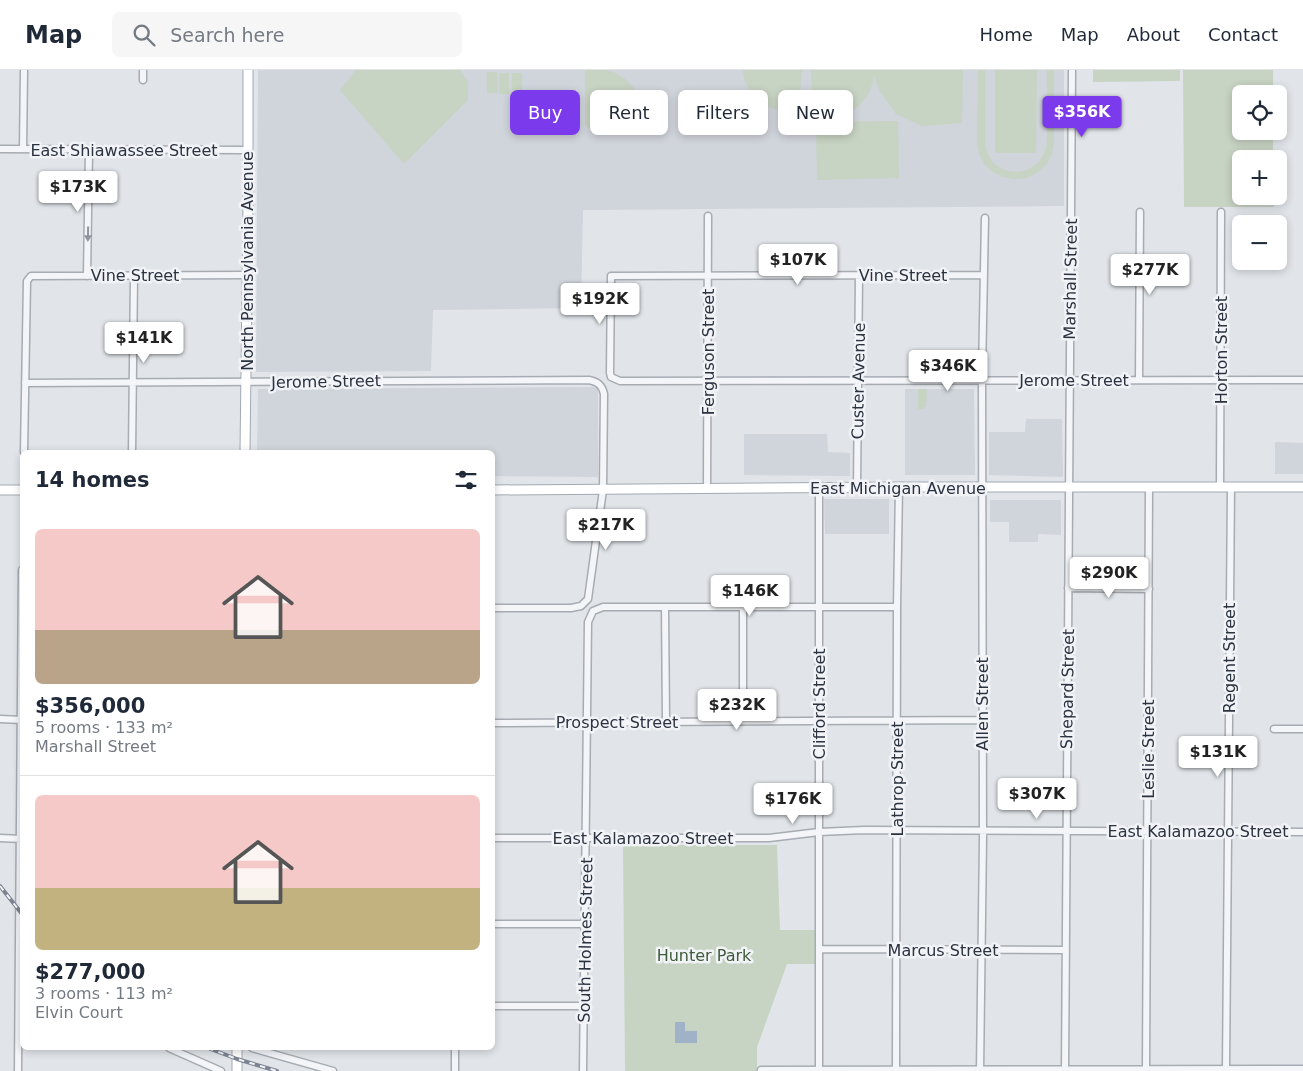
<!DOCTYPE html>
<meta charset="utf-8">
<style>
body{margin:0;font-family:"DejaVu Sans",sans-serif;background:#f6f6f7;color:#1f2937;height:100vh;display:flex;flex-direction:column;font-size:19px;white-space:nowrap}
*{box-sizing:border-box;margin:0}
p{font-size:16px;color:#747a83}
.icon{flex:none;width:28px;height:28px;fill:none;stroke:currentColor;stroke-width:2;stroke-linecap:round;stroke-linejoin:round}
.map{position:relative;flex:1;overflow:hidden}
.drawer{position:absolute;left:20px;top:380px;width:475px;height:600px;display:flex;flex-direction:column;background:#fff;border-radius:8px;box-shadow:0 2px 8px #0003}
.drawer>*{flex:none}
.hud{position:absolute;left:510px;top:20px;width:475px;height:45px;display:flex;gap:10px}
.buttons{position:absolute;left:1232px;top:15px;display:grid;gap:10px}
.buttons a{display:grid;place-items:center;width:55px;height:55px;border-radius:8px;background:#fff;box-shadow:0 2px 8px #0003;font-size:25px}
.price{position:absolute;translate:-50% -42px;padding:0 11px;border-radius:5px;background:#fff;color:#222;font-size:16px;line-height:32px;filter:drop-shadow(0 1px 2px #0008)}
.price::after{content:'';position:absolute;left:50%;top:30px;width:15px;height:11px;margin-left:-8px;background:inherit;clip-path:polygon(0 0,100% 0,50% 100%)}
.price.selected{background:#7c3aed;color:#fff}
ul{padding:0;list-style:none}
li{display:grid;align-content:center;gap:10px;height:265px;padding:0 15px}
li+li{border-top:1px solid #e0e1e3}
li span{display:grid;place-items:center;height:155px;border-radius:8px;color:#555}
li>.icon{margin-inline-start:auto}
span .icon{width:90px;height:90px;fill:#fffc;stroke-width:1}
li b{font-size:21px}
h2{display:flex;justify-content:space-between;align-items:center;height:60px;padding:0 15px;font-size:21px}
.chip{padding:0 18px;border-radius:8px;background:#fff;box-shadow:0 2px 8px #0003;font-size:18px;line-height:45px}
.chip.selected{background:#7c3aed;color:#fff}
header{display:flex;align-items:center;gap:30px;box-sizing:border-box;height:70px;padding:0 25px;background:#fff;border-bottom:1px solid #e0e1e3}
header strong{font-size:24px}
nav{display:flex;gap:28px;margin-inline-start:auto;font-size:18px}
.search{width:350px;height:45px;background:#f6f6f7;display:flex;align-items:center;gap:12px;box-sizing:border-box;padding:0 18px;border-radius:8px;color:#747a83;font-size:19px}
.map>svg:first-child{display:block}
.built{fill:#d0d4db}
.green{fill:#c7d3c3}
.water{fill:#9fb2c7}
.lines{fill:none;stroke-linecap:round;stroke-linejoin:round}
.minor-casing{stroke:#a7acb3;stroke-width:9}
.major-casing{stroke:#a2a9b4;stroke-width:11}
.minor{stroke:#f4f5f8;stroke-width:6}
.major{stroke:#fff;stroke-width:9}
.rail-casing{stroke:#7c8492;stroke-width:4}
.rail{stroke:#f1f3f7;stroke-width:2;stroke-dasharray:5.5;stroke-linecap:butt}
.oneway{fill:#90949c}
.labels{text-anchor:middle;stroke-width:5;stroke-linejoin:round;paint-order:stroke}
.street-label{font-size:16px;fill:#2b3340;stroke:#f1f3f7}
.park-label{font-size:16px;fill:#3f5b39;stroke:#f1f3f7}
</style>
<header>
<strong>Map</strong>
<div class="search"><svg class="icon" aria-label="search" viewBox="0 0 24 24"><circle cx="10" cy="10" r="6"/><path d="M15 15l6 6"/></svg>Search here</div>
<nav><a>Home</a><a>Map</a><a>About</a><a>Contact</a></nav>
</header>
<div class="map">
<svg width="1303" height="1001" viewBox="0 0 1303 1001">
<rect width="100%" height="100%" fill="#e1e5e9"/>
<path class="built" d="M258 0H1064V136L583 140 581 238 433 240 431 301 256 302Z
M598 317V407L493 406 492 382H257L258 319Z
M905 319H974L975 405H905Z
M1026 349H1062L1063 407 989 405V362H1025Z
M744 364H827L828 382 850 383V406L744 405Z
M1275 372 1303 373V404H1275Z
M824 429H889V464H825Z
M990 430H1061V465L1038 464V472H1009V452H990Z"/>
<path class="green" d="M356 0H460L468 12V30L404 94 340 20Z
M585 0C592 0 599 0 605 0 634 5 646 34 645 60L588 58 585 54Z
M743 0H803L802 3 801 4 800 44C774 44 744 29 743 0Z
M811 0H963L962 53 922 56 896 44 879 20 874 5C872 26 856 45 833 47 827 48 819 45 813 45Z
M978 0H985V71C987 112 1043 112 1047 72V0H1054V72L1052 83 1047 94 1038 102 1027 108 1015 109 1004 107 993 102 984 94 979 83 977 71Z
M995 0H1037L1036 83H995Z
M1093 0H1180V11L1093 12Z
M1183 0H1273V24H1241V61H1273V89H1241V126H1273L1274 137H1184Z
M487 2H497L498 23H487Z
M499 3H509V24H499Z
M512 3H522V24H512Z
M898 51 899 108 817 110 816 52Z
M918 319H927L926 337H924V339H918Z
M616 451H621L623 458 621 463H613V452Z
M623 775H777L780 860H816V894H787L757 977V1001H625Z"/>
<path class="water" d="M675 952H685V961H697V973H675Z"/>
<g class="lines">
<g class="minor-casing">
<path id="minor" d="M143 0V10
M0 79 247 80
M23 79 24 0
M984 205 611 206 610 303 611 307 620 311 1303 310
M87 206 89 80
M1139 310 1140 142
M25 313 589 310C598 312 602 315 604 324L603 420 588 529 581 536 571 538H492
M24 382 27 211 31 206 247 205
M132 382 134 205
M1220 417 1221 142
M857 418 859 205
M707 419 708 146
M1068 518 1149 519
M743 536V651
M665 537 666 651
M0 649 22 650
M492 653 982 650
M1274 659H1303
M0 768 22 769
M492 768H769L819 762 864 760 1303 762
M492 854H585
M819 879 1066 880
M492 936H584
M169 978 221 1001
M252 978 333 1001
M1226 999 1231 417
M761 1000 1303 999
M18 1001 22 500
M455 1001V978
M583 1001 588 552 593 541 603 537H897
M819 1001V418
M896 1001 897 537 899 417
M980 1001 983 768 982 304 985 148
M1065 1001 1072 0
M1146 1001 1149 417"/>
</g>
<g class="major-casing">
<path id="major" d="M245 382 248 136V0
M0 420H22
M492 420 899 417H1303
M237 1001V978"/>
</g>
<use href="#minor" class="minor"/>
<use href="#major" class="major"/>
<g class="rail-casing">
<path id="rail" d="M0 816 22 844
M208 978 237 989 277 1001"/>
</g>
<use href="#rail" class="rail"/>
</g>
<defs><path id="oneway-solid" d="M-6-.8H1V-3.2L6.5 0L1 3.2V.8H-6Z" transform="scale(1.25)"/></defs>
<use class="oneway" href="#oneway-solid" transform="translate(88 164) rotate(91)"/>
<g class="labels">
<g class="street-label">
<text x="124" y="86">East Shiawassee Street</text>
<text transform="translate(247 191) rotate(-90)" y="6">North Pennsylvania Avenue</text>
<text x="135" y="211">Vine Street</text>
<text x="903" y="211">Vine Street</text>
<text transform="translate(1070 209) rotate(-89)" y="6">Marshall Street</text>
<text transform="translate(1221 280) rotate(-90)" y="6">Horton Street</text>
<text transform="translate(708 282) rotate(-90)" y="6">Ferguson Street</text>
<text x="1074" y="316">Jerome Street</text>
<text transform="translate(326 311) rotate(-1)" y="6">Jerome Street</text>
<text transform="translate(858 311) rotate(-89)" y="6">Custer Avenue</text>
<text x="898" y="424">East Michigan Avenue</text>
<text transform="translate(1229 588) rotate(-90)" y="6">Regent Street</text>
<text transform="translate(1067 619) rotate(-89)" y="6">Shepard Street</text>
<text transform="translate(819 634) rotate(-90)" y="6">Clifford Street</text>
<text transform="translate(982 634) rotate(-90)" y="6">Allen Street</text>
<text x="617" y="658">Prospect Street</text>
<text transform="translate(1148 679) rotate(-90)" y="6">Leslie Street</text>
<text transform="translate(897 709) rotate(-90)" y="6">Lathrop Street</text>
<text x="1198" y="767">East Kalamazoo Street</text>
<text x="643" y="774">East Kalamazoo Street</text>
<text transform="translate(585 870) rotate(-89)" y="6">South Holmes Street</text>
<text x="943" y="886">Marcus Street</text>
</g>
<g class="park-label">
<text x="704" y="891">Hunter Park</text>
</g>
</g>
</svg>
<div class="buttons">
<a><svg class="icon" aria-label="locate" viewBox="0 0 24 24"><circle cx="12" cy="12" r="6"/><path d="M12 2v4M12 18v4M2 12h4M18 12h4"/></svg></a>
<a>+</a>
<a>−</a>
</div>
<b class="price selected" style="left:1082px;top:68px">$356K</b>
<b class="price" style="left:78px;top:143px">$173K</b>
<b class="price" style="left:798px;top:216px">$107K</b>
<b class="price" style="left:1150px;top:226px">$277K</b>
<b class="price" style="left:600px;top:255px">$192K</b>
<b class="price" style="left:144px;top:294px">$141K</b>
<b class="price" style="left:948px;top:322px">$346K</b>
<b class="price" style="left:606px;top:481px">$217K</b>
<b class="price" style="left:1109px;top:529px">$290K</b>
<b class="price" style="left:750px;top:547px">$146K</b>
<b class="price" style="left:737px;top:661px">$232K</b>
<b class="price" style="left:1218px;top:708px">$131K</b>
<b class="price" style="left:1037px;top:750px">$307K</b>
<b class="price" style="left:793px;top:755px">$176K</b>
<div class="hud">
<a class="chip selected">Buy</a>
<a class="chip">Rent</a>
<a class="chip">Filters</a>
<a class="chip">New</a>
</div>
<section class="drawer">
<h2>14 homes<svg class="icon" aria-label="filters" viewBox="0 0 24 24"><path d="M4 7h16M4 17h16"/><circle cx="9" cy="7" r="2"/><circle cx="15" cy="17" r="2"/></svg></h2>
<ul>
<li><span style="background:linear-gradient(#f6c9c9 65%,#b9a48a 0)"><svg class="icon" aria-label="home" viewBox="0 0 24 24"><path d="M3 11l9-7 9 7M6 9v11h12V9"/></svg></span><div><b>$356,000</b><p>5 rooms · 133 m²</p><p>Marshall Street</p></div></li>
<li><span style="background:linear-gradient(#f6c9c9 60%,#c2b280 0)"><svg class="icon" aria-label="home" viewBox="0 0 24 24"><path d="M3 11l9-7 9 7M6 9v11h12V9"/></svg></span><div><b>$277,000</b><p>3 rooms · 113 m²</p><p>Elvin Court</p></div></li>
</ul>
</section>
</div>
